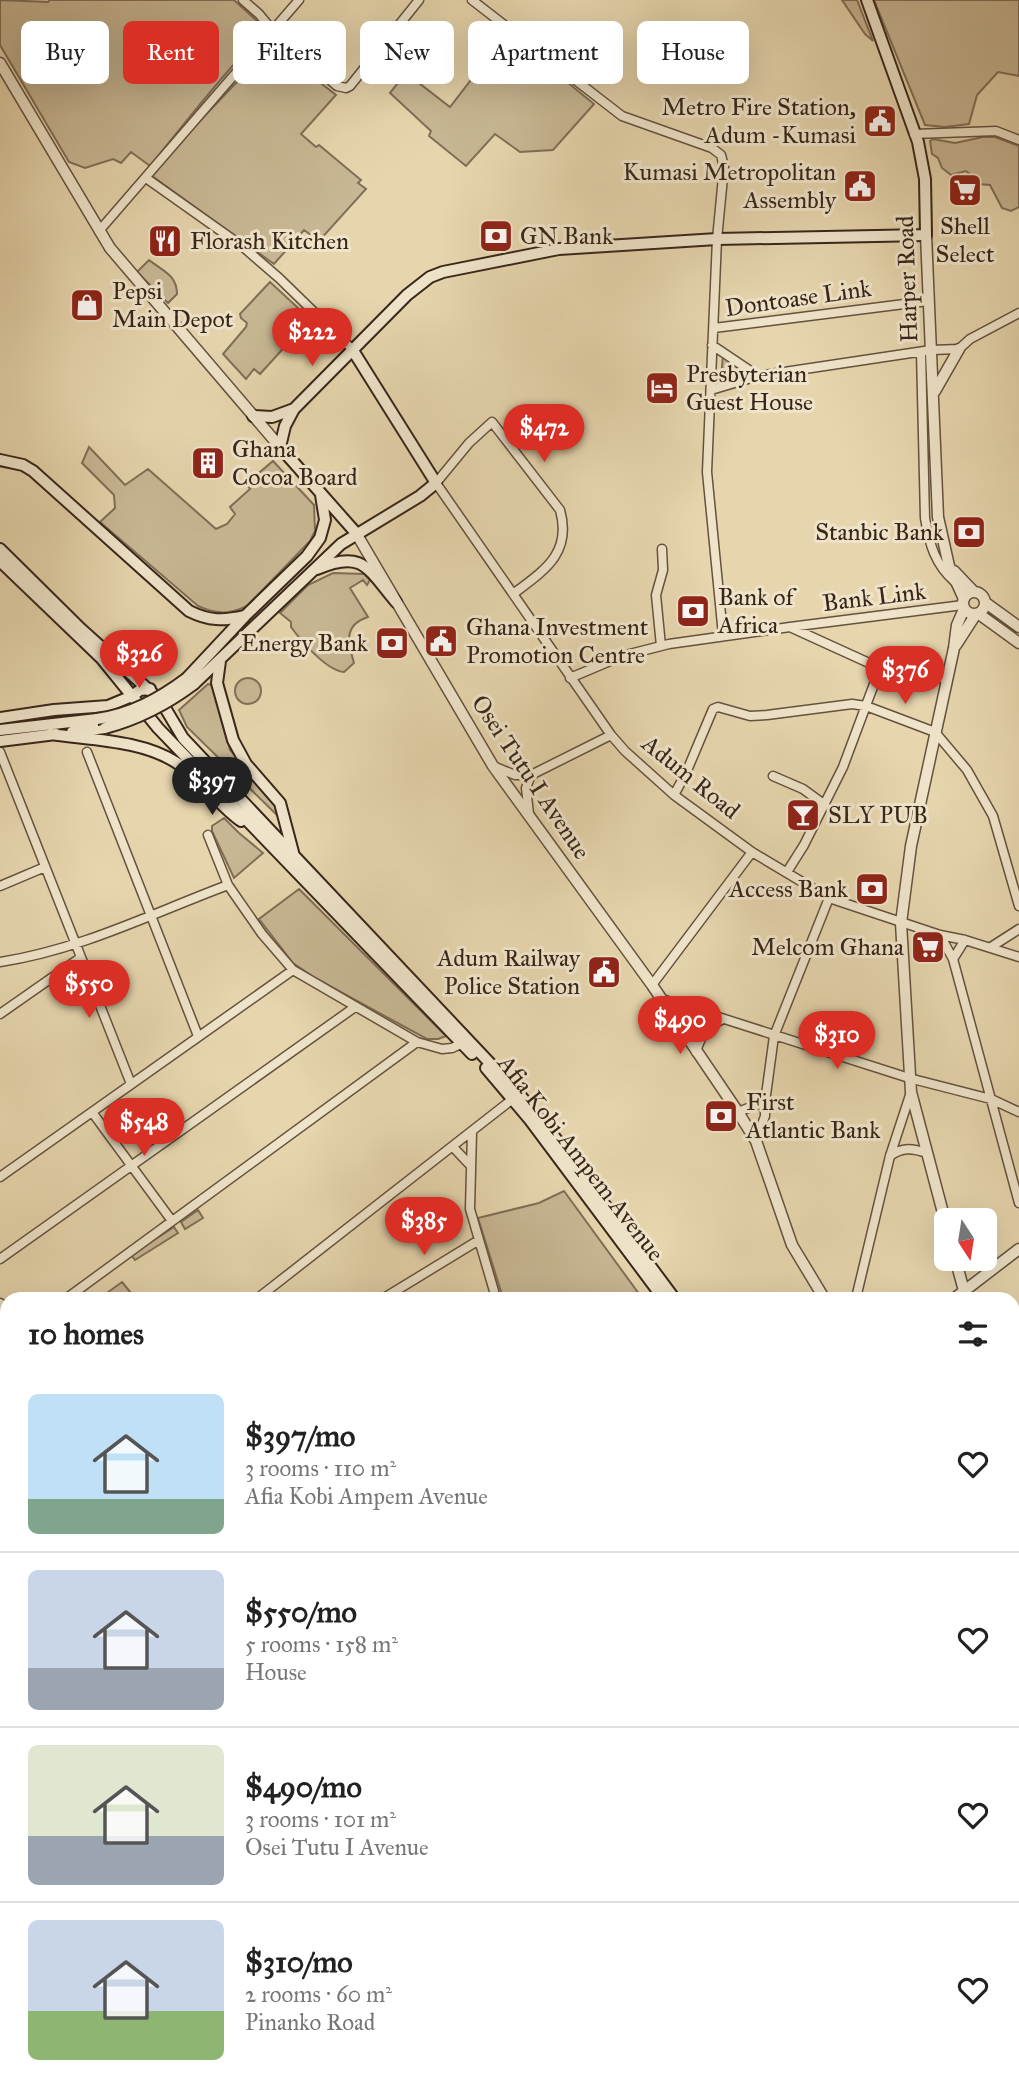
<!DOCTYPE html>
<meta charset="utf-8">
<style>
body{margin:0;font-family:"IM FELL Great Primer",serif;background:#f2f2f2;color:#222;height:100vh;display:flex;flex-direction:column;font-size:26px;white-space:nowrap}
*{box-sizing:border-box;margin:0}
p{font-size:23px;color:#767676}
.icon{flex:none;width:38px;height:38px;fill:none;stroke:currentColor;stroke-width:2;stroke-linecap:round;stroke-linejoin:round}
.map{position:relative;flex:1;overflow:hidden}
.sheet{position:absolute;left:0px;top:1292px;width:1020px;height:800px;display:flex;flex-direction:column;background:#fff;border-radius:21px 21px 0 0;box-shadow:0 7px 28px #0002}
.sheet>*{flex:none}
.guide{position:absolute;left:21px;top:21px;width:978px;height:63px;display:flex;gap:14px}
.needle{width:46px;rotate:168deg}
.fabs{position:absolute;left:934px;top:1208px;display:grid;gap:14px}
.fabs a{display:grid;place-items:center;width:63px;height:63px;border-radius:10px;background:#fff;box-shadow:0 7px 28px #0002;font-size:35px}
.price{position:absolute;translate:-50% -60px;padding:0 16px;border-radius:24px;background:#d93025;color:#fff;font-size:23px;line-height:46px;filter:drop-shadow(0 2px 4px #0008)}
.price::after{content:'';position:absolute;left:50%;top:42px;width:21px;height:16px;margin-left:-10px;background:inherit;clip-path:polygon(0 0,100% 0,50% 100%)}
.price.on{background:#222;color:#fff}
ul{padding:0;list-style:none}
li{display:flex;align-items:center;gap:21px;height:175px;padding:0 28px}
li+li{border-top:2px solid #e0e0e0}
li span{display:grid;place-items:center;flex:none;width:196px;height:140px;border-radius:10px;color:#555}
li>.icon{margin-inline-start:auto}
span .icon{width:84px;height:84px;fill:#fffc;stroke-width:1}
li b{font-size:30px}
h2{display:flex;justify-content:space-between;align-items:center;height:84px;padding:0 28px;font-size:30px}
.chip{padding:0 24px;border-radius:10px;background:#fff;box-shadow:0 7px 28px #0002;font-size:24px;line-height:63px}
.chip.on{background:#d93025;color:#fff}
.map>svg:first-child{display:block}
.green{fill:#c8b794;stroke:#806e57;stroke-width:2}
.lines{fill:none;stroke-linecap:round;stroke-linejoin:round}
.minor-casing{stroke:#64523f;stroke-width:11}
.tertiary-casing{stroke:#64523f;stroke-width:13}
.secondary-casing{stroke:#38261a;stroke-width:14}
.minor{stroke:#efe4ca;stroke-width:8}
.tertiary{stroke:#efe4ca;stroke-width:10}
.secondary{stroke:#efe4ca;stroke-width:10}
.secondary-bridge-casing{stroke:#38261a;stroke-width:14;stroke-linecap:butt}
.secondary-bridge{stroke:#efe4ca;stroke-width:10}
.labels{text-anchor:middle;stroke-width:6;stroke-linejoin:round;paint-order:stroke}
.poi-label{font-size:24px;fill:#38261a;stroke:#efe4ca;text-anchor:start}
.street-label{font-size:24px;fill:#38261a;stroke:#efe4ca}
</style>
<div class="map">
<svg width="1019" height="2090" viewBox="0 0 1019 2090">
<rect width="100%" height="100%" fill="#e6d5ad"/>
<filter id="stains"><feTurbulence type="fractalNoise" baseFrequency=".00286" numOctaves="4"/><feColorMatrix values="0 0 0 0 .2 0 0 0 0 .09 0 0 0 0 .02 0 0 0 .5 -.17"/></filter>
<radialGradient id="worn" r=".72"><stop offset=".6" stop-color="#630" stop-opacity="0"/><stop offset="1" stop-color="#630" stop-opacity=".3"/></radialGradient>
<path class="green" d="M0 0 48 2 50 0H234L258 22 259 31 256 40C218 80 185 123 150 166L131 152 121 163 113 159 85 168 69 162 0 45Z
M842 0H857L873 41 865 34Z
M874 0H1019V76L998 72 977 95 969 124 945 127 925 125Z
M507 33 594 104 553 150 520 152 495 134 466 166 429 136 431 131 390 93 406 73 450 107Z
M272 45 336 95 301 134 316 147 319 145 361 180 358 183 366 189 319 241 304 230 274 264 152 176 179 143Z
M983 137H995L1019 146V207L1011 211 1002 208 990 185 977 184 973 177 966 171 951 175 942 168 938 158 932 154 930 141 933 139 955 143Z
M149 260C163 271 177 275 177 294L168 303 137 272Z
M270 282 310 319 260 374 254 369 246 379 223 354 246 327 247 323 241 318 240 314Z
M723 356 749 373 721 378Z
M89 447 125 485 148 469 216 529 227 524 235 514 230 507 250 489 246 484 273 461 314 505 315 531 310 541 247 606C229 615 216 614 198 606L100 522 115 508 114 495 82 463Z
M333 573 364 574 370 580 367 585 363 580 350 588 368 617C343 625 348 643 354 663L344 672C327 671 301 641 291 627V622L280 613 308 585Z
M235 691a13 13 0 1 1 26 0a13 13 0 1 1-26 0Z
M208 684 212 685 230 750 273 798 279 817 187 727 179 710Z
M224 818 239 833 263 853 234 878 212 831V826Z
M299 889 446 1036 438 1039H427L315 978 293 963 259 919Z
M564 1191 642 1298H503L478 1218 539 1203Z
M198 1210 203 1218 185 1229 181 1222Z
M174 1227 178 1233 135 1260 131 1255Z
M122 1282 135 1298H100Z
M1019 1972V2046L1013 2048V1976Z"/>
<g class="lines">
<g class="minor-casing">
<path id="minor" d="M243 0 259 14 273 31 337 86 346 88 350 86 419 0
M472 0 622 116 712 148 721 155 724 167 717 239 707 472 723 635
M914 134 996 131 1019 140
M146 178 242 246 279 278 352 349
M99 231 299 0
M714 328 928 301
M712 345 758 376
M921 352 925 518C929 543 935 565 955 582
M711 390 758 376 931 350 959 349 970 339 1019 313
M513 594C545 570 572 553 560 510L492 422 469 443 436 483 611 735 625 751 674 795 752 852 829 898 940 935 965 940 1019 957
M790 627 963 605
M661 646 656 595 663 570 662 549
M570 678 622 656 669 644 790 627 880 668 947 679
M0 752 131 1084
M87 752 198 1036
M493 766 515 775H531L611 735
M773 776 803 789 825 805
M674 795 686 773 713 709 718 707 750 716 767 715 852 704 866 706 935 732 967 770 993 816 1019 906
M529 814 526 788 531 775
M787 872 804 845 843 767 880 668
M228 885 262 934 293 970 417 1042 442 1049 452 1048 465 1042
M0 886 45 867
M940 935 953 959 1019 1203
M991 947 1019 929
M953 959 965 940
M0 962C80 950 153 913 228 885L208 835
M652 985 752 852
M662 999 909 1078 991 1099 1019 1112
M0 1014 80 958
M696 1052C701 1035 707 1027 723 1019
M92 1112 172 1221
M738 1112 758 1104 766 1095 774 1036 829 898
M472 1132 470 1209 496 1298
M756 1141 765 1116V1097
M453 1147 470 1165
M890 1156C902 1147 912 1148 927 1153
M0 1177 293 970
M0 1259 355 1007
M67 1298 417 1042
M258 1298 514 1098
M384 1298 479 1240
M856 1298 890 1156 911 1092
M1013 1438 1019 1432
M0 1502 7 1500
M0 1895 7 1880
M1013 1938 1019 1934
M184 2084 202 2090
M879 2084 885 2090
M928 2084 933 2090
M263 2090 265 2084
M350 2090 352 2084
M421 2090 423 2084
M494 2090 496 2084
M668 2090 670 2084
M755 2090 757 2084"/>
</g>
<g class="tertiary-casing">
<path id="tertiary" d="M0 63 110 248 280 447
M926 235 938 517 949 566 964 599
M935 391 959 349
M356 533 493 766 652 985 738 1112 756 1141 792 1245 824 1298
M954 571 974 592
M963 603a11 11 0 1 1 22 0a11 11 0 1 1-22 0Z
M986 603 1019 627
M979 614 1019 643
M956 645 976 614
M947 1228 911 1092 901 923 911 846 954 648 957 625 964 609
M955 1258 966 1298
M955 1298 1019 1249
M0 1304 7 1312
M1013 1820 1019 1828
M0 1871 7 1873
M556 2084 570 2090
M35 2090 37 2084"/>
</g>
<g class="secondary-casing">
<path id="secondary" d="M253 416 272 417 294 409
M0 460 23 465 33 471 189 611C209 621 223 621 245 616
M356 533 280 447 285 426 294 409 407 295 430 277 443 272 559 249 717 239 926 235 925 179 918 142 867 0
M0 549 81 629 161 701 183 738 519 1094 550 1131 674 1298
M0 561 102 659 158 728 472 1054
M317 569C363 549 368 569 396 602
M220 661 217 683 233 740 246 764 280 803 294 856
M187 678 245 616 307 556 320 538 325 520 321 495
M194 684 341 544 420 496 436 483 352 349
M0 718 54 710 108 706 132 696 140 690 150 689
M0 730 97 719
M72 732 105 728
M51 734C91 740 142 740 177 763 200 777 218 805 241 821
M0 741 56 734
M486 1068 530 1120 663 1298
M1013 1620C1019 1630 1019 1638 1013 1648
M1013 1716 1018 1722
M1013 1735 1019 1737
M580 2090 583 2084"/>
</g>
<use href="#minor" class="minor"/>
<use href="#tertiary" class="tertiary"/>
<use href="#secondary" class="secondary"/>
<g class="secondary-bridge-casing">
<path id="secondary-bridge" d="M97 719C131 714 159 699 187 678
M105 728C139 719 166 705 194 684"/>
</g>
<use href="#secondary-bridge" class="secondary-bridge"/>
</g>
<defs>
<g id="civic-square" transform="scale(1.75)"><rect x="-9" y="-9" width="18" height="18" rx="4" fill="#8f2418" stroke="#efe4ca"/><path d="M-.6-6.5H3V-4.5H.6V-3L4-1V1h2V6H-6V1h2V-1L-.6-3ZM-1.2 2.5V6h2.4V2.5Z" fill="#fff"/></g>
<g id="supermarket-square" transform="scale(1.75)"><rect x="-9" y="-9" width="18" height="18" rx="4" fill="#8f2418" stroke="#efe4ca"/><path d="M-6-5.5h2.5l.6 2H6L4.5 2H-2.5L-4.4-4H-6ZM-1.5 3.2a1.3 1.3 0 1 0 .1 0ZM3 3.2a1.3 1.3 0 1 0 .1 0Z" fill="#fff"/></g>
<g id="bank-square" transform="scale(1.75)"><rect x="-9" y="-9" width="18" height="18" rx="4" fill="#8f2418" stroke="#efe4ca"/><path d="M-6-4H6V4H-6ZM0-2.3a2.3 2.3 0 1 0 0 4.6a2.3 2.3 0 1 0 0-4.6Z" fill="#fff"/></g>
<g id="restaurant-square" transform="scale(1.75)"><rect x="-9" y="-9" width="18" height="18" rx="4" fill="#8f2418" stroke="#efe4ca"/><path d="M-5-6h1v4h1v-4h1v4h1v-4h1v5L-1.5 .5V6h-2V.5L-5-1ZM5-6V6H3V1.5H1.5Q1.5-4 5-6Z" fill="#fff"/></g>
<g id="shop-square" transform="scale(1.75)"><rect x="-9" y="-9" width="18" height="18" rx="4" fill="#8f2418" stroke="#efe4ca"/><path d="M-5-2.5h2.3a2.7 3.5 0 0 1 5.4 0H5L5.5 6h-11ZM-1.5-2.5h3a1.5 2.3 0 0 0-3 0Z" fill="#fff"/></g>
<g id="hotel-square" transform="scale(1.75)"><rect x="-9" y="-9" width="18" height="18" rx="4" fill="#8f2418" stroke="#efe4ca"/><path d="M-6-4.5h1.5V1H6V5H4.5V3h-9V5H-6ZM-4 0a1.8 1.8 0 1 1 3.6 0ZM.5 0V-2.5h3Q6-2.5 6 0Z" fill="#fff"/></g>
<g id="building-square" transform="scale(1.75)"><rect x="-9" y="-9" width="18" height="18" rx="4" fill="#8f2418" stroke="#efe4ca"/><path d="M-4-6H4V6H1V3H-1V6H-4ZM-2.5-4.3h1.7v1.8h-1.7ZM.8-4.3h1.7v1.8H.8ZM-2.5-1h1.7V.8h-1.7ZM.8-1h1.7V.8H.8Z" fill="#fff"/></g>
<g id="bar-square" transform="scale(1.75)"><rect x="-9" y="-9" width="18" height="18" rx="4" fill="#8f2418" stroke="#efe4ca"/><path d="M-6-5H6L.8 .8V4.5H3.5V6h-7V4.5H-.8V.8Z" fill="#fff"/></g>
</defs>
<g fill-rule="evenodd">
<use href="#civic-square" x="880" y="121"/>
<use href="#civic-square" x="860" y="186"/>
<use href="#supermarket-square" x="965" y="190"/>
<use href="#bank-square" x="496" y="236"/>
<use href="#restaurant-square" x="165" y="241"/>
<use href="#shop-square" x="87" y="305"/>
<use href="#hotel-square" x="662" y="388"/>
<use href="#building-square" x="208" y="463"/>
<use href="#bank-square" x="969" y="532"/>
<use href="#bank-square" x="693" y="611"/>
<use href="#civic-square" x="441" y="641"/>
<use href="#bank-square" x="392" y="643"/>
<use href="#bar-square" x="803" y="815"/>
<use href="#bank-square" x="872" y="889"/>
<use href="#supermarket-square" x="928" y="947"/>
<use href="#civic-square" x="604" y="972"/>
<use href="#bank-square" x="721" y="1116"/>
</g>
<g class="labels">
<g class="poi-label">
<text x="856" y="115" text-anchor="end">Metro Fire Station,<tspan x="856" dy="28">Adum -Kumasi</tspan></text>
<text x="836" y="180" text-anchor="end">Kumasi Metropolitan<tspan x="836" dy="28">Assembly</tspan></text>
<text x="965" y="234" text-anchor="middle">Shell<tspan x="965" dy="28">Select</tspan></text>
<text x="520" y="244">GN Bank</text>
<text x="190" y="249">Florash Kitchen</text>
<text x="112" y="299">Pepsi<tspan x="112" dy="28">Main Depot</tspan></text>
<text x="686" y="382">Presbyterian<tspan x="686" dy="28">Guest House</tspan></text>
<text x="232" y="457">Ghana<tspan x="232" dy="28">Cocoa Board</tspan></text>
<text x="944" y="540" text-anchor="end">Stanbic Bank</text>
<text x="718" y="605">Bank of<tspan x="718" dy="28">Africa</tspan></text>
<text x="466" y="635">Ghana Investment<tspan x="466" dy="28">Promotion Centre</tspan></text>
<text x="368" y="651" text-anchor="end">Energy Bank</text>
<text x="828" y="823">SLY PUB</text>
<text x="848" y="897" text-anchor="end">Access Bank</text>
<text x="904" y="955" text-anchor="end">Melcom Ghana</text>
<text x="580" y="966" text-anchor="end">Adum Railway<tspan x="580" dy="28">Police Station</tspan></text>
<text x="746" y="1110">First<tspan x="746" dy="28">Atlantic Bank</tspan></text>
</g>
<g class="street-label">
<text transform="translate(907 279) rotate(-92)" y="8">Harper Road</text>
<text transform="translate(798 298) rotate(-8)" y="8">Dontoase Link</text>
<text transform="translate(874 597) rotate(-7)" y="8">Bank Link</text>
<text transform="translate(531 777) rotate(56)" y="8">Osei Tutu I Avenue</text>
<text transform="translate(691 777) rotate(39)" y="8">Adum Road</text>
<text transform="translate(581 1158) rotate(52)" y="8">Afia Kobi Ampem Avenue</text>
</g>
</g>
<rect width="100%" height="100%" filter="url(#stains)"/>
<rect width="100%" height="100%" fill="url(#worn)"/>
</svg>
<div class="fabs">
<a><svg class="needle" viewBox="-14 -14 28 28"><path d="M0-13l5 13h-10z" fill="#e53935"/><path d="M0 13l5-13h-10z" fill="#767676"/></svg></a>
</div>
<b class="price" style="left:312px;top:368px">$222</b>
<b class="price" style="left:544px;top:464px">$472</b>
<b class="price" style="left:139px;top:690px">$326</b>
<b class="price" style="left:905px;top:706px">$376</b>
<b class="price on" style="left:212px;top:817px">$397</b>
<b class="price" style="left:89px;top:1020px">$550</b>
<b class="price" style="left:680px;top:1056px">$490</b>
<b class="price" style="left:837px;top:1071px">$310</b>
<b class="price" style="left:144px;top:1158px">$548</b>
<b class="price" style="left:424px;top:1257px">$385</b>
<div class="guide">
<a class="chip">Buy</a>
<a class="chip on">Rent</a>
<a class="chip">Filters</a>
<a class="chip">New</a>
<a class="chip">Apartment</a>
<a class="chip">House</a>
</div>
<section class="sheet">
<h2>10 homes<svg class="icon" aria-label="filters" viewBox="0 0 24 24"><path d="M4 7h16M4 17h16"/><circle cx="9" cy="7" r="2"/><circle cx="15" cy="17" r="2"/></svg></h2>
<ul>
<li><span style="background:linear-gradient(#bfe0f5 75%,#7fa58c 0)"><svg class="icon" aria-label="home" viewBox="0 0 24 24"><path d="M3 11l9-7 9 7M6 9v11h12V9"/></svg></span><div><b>$397/mo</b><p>3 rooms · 110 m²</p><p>Afia Kobi Ampem Avenue</p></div><svg class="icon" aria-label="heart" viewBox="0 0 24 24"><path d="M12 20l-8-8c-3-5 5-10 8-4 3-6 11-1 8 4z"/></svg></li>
<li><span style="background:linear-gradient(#c9d6e8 70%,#9aa5b1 0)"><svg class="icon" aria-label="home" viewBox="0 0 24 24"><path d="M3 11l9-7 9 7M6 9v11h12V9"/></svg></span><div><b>$550/mo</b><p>5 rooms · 158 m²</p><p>House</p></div><svg class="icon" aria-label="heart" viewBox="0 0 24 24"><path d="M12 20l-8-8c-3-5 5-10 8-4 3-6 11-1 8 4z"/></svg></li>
<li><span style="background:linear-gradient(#dfe7d0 65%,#9aa5b1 0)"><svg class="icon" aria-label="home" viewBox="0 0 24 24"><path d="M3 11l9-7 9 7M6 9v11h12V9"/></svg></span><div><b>$490/mo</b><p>3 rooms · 101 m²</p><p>Osei Tutu I Avenue</p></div><svg class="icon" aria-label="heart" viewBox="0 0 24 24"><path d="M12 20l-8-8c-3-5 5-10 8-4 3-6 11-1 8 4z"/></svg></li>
<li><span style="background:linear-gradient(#c9d6e8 65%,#8fb573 0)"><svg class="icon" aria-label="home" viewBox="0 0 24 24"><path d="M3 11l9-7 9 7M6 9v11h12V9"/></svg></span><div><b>$310/mo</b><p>2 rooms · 60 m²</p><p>Pinanko Road</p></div><svg class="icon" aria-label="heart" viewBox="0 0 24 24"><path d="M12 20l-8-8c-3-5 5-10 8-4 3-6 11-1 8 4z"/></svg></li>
</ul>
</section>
</div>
